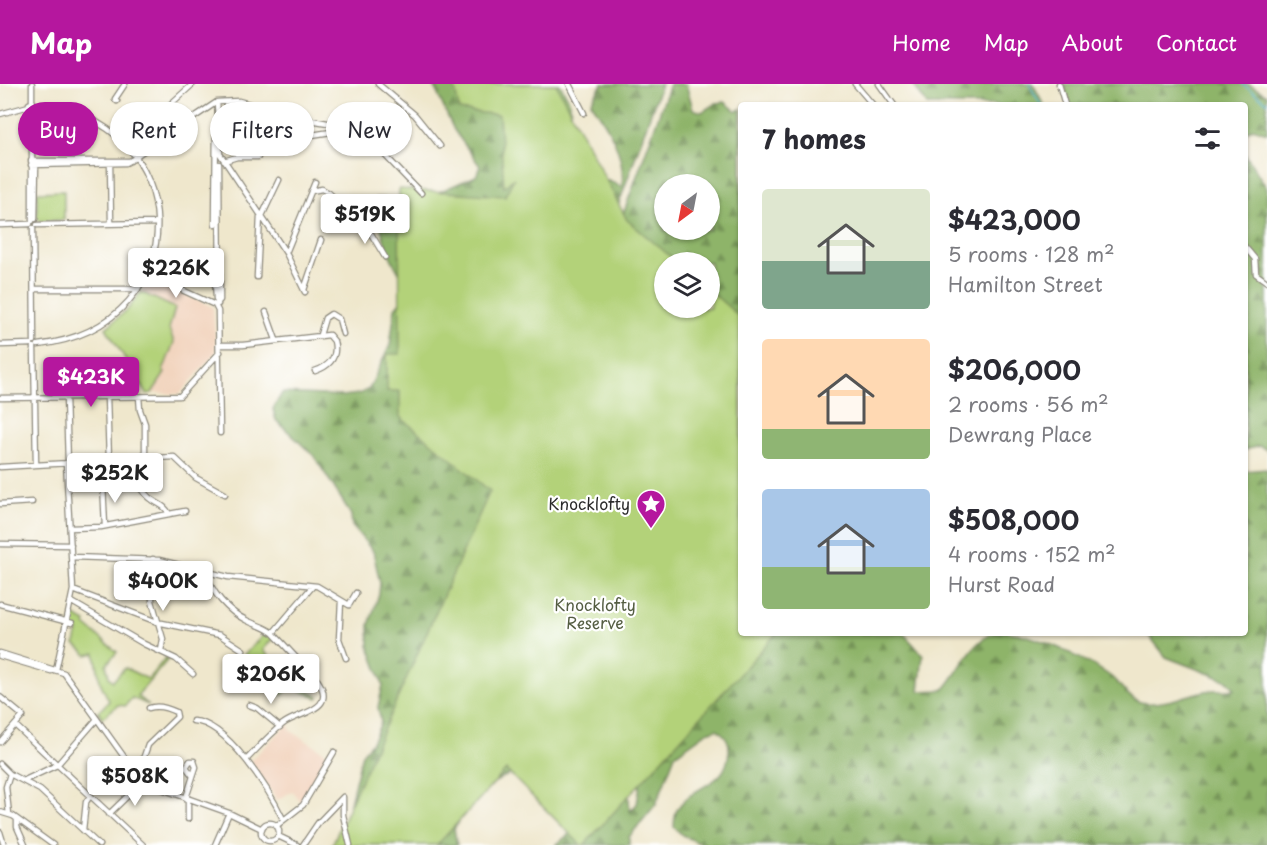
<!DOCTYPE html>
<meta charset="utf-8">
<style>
body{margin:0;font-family:"Playpen Sans",sans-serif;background:#f7f7f7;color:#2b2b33;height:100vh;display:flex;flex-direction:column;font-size:22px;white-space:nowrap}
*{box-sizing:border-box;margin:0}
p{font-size:20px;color:#7c7c81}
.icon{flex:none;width:33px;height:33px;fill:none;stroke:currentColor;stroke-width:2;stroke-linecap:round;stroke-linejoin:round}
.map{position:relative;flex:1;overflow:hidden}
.panel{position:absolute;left:738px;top:18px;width:510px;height:534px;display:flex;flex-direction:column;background:#fff;border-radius:6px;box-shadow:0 2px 4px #0004}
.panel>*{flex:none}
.banner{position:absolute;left:18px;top:18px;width:570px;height:54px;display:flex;gap:12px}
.needle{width:39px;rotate:212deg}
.buttons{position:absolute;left:654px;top:90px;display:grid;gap:12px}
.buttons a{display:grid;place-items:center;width:66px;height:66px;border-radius:50%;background:#fff;box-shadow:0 2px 4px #0004;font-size:30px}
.price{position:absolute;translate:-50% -51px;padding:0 14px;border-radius:6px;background:#fff;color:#222;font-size:20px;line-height:39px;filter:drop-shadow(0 2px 3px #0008)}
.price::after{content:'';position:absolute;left:50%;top:36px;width:18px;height:14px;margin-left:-9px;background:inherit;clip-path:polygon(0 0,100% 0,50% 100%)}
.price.active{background:#b5179e;color:#fff}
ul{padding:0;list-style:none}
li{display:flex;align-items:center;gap:18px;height:150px;padding:0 24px}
li span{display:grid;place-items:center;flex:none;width:168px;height:120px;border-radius:6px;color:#555}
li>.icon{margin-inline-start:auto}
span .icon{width:72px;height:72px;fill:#fffc;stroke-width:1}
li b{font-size:26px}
h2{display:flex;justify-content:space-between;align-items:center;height:72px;padding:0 24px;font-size:26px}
.pill{padding:0 21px;border-radius:27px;background:#fff;box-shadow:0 2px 4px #0004;font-size:21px;line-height:54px}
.pill.active{background:#b5179e;color:#fff}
header{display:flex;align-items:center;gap:36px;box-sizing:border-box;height:84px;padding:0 30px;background:#b5179e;color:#fff}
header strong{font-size:28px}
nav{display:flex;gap:33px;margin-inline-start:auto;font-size:21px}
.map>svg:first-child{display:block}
.built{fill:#f2d4be}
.forest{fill:url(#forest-firs);stroke:#5c704a;stroke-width:1.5;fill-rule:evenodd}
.green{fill:#b3d279;stroke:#6f7e52;stroke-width:1.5}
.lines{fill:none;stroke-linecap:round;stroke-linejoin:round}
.stream{stroke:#50b1cf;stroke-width:1.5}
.minor-casing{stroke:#8d897c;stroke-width:7}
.minor{stroke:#fff;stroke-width:4.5}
.labels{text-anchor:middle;stroke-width:4.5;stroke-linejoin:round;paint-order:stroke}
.poi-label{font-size:16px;fill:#2b2b2b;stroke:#fff;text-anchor:end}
.park-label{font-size:16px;fill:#545d42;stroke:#fff}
</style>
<header>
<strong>Map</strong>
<nav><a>Home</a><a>Map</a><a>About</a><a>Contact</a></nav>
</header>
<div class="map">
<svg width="1267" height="761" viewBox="0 0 1267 761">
<defs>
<pattern id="forest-firs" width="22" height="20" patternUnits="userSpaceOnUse" patternTransform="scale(1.5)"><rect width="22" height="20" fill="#8eb469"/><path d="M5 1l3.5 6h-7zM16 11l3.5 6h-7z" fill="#749357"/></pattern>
</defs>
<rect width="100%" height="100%" fill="#fff"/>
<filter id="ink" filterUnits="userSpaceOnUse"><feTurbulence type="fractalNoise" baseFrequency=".0167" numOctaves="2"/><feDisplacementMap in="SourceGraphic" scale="12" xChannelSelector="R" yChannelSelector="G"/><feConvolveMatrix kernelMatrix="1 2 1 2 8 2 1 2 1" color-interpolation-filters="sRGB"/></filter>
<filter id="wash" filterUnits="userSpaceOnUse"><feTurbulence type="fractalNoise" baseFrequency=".008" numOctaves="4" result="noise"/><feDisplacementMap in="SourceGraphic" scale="24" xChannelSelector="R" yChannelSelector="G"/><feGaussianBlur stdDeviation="1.35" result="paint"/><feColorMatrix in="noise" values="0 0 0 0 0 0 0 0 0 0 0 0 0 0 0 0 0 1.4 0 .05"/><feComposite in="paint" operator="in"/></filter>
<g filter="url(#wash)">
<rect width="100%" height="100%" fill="#efe7cc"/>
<path class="built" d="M149 195 213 223 216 268 180 310 152 309 165 289 163 287 174 258 169 245 175 224 141 208Z
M288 640 291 647 329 671 301 719 293 707 277 716 250 677Z"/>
<path class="forest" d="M433 0H560L569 16 577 59 591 89 622 103C626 71 609 44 591 18L602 0H661L583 222 630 727 637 720 644 674 589 225 670 0H686L693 25 702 28 716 19 725 18 736 27 741 25V549H903L923 571 919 607 943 606C959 589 968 563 989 551 1013 536 1089 577 1110 592 1122 601 1129 618 1146 619 1168 621 1191 608 1213 606 1220 606 1227 607 1235 605L1228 597 1166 573 1147 549H1245V387L1267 385V761H703L682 751 674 743C674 735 675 727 680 721 698 698 726 703 729 668 730 657 726 652 717 645L707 648 675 671 656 720 629 753V761H556L604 721 530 684C489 694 477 711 454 745L457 761H355L347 731 362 670 372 658 381 639 378 623 383 601 369 562V541L379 510 380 499 373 467 352 442 351 431 344 419 314 372 276 336 273 325 282 309 343 312 359 310 369 305 390 261 395 224 406 211 408 204C399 190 391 176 386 161 379 143 383 137 369 122L377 114 410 115 441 107 476 92 480 82 454 46ZM664 100H710V146H664ZM664 178H710V224H664Z
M913 0H1033L1044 21H927Z
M1064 0H1248L1267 11V49L1253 44 1245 49V21H1069Z
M1245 70 1267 104V199L1264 201 1267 204V366L1259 362 1245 366Z"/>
<path class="green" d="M454 0H556L627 136 677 178H664V224H710V207L741 234V549H777L584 761H581L506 686 437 761H332L490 407 400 333V307H387V270H400L399 105 505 112 514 94 504 103 499 31 459 26Z
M64 107V136L40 137 37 134V108Z
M141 208 175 224 169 245 174 258 163 287 165 289 152 309 147 310 106 244 128 225Z
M73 531 86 538 85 541 117 568 106 581 109 593 113 597 125 584 148 595 166 573 169 574 137 612 149 621 132 614 125 622 118 621 101 635V630L97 629 109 617 100 598 95 569 87 571 75 560 78 547 71 544Z
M266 548 274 553 263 566 292 598 304 603 306 606 319 612 318 614 291 603 282 611 265 599 228 598 248 576 244 571Z"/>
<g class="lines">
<path class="stream" d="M1029 0 1041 21
M1242 0 1267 18
M1245 172 1250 176"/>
</g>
</g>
<g filter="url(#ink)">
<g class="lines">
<g class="minor-casing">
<path id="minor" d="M378 0 415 31 440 62
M569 0 584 29
M855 0 873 21
M879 0 894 21
M1059 0 1065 21
M117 17 115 15 125 0
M32 18V0
M33 18 35 22 31 24 29 20Z
M217 18 220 70 286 169 305 208
M35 21C194 32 201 242 38 261
M32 24V137
M0 30 29 22
M305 52 344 46
M126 60 193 0
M136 72 217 18 239 17 294 33 333 40 370 59 380 66 421 109
M31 77H130
M224 77 237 73H258
M110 79 111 139
M219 80 220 216 215 221 218 227 220 349
M31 81 126 79 137 73
M311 107 322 105 329 109 370 148 385 173
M261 134 279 96
M35 135 36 80
M215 140 216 39
M0 141 30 140
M37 141 156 139
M33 144 34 257
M1245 163 1255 175 1256 190 1267 198
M286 169 315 98
M147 190 215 221
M257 193 260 132
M215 196 216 215 218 220
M34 205H138
M304 206 321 156
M266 228 276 256
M320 251 325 234 331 230 339 235 343 250
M0 261 31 260
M219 261H243L329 251 334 257C338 273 330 282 315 287
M34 263 36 381
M66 313 68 379
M107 313 109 376
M139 313 140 326 145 340V374
M0 314 180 312 220 268
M136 374C138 393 137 406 154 417 161 421 166 423 169 430
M0 383 174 373 196 394 225 410
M103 399 105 442
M0 420 32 418
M70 444 101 443 185 427
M0 460 71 461
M72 473 159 476 228 493 317 502 349 521 356 509
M153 475 152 517 163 555 161 567
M207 488C209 507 229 528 246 536 255 541 264 542 273 549L312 503
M73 506 157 538 220 551 243 566
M341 517 339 555 346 574
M72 518 144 560 176 575 193 590
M0 520 72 539
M0 569 64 589 142 698 229 729 262 745
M0 572 51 587
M56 586 73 506 66 379
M0 613 23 632 0 658
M249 621 257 624 280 643
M193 637C227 638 270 707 283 735
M15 641 143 761
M246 676C258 664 270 650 283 640 298 628 338 627 318 597L273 549
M0 680 10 690 40 706 99 761
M137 692 148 661 177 633 176 628C168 624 157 621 149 624
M25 696 57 681 97 635
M186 714 196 683 194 677H190L186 683 193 692
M188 715V735
M0 728 13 732 53 761
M9 730 6 703 10 690
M109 730 142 698
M17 735V743L25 761
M261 748a9 9 0 1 1 18 0a9 9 0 1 1-18 0Z
M276 742 303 721 334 668
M83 746 86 718 90 712
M0 748 4 761
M278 752 297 761
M215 761 229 729
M303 761 318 739 343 713V731L350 761"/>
</g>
<use href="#minor" class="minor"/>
</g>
</g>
<defs>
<g id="sight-pin" transform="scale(1.5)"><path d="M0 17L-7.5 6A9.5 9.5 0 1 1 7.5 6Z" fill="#b5179e" stroke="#fff"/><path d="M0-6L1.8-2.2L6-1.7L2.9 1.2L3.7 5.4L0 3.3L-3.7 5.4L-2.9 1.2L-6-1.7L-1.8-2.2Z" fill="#fff"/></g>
</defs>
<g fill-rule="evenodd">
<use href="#sight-pin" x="651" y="420"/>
</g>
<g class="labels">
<g class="poi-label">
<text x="630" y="426">Knocklofty</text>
</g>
<g class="park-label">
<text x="595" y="527">Knocklofty<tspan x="595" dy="18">Reserve</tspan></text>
</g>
</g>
</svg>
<div class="buttons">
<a><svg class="needle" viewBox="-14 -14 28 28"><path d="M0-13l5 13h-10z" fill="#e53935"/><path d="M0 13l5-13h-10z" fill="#7c7c81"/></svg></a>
<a><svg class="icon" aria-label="layers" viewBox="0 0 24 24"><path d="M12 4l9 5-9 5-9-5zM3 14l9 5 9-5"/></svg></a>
</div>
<b class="price" style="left:365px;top:161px">$519K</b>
<b class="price" style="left:176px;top:215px">$226K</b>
<b class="price active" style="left:91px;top:324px">$423K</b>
<b class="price" style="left:115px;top:420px">$252K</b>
<b class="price" style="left:163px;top:528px">$400K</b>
<b class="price" style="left:271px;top:621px">$206K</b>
<b class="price" style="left:135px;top:723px">$508K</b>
<div class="banner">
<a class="pill active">Buy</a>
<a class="pill">Rent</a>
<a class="pill">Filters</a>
<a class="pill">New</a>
</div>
<section class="panel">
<h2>7 homes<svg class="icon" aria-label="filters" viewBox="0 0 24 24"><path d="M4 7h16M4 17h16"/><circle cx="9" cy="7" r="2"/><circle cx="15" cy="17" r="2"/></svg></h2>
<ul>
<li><span style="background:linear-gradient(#dfe7d0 60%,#7fa58c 0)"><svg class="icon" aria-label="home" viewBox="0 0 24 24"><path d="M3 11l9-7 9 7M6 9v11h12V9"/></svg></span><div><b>$423,000</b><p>5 rooms · 128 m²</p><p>Hamilton Street</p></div></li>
<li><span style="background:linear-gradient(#ffd9b3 75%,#8fb573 0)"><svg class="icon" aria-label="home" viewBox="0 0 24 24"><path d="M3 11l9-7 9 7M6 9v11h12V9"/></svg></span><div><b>$206,000</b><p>2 rooms · 56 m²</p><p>Dewrang Place</p></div></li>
<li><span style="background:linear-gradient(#a9c7e8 65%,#8fb573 0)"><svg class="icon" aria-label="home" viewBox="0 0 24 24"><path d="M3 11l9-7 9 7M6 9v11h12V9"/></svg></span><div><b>$508,000</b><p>4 rooms · 152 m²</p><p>Hurst Road</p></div></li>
</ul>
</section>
</div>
